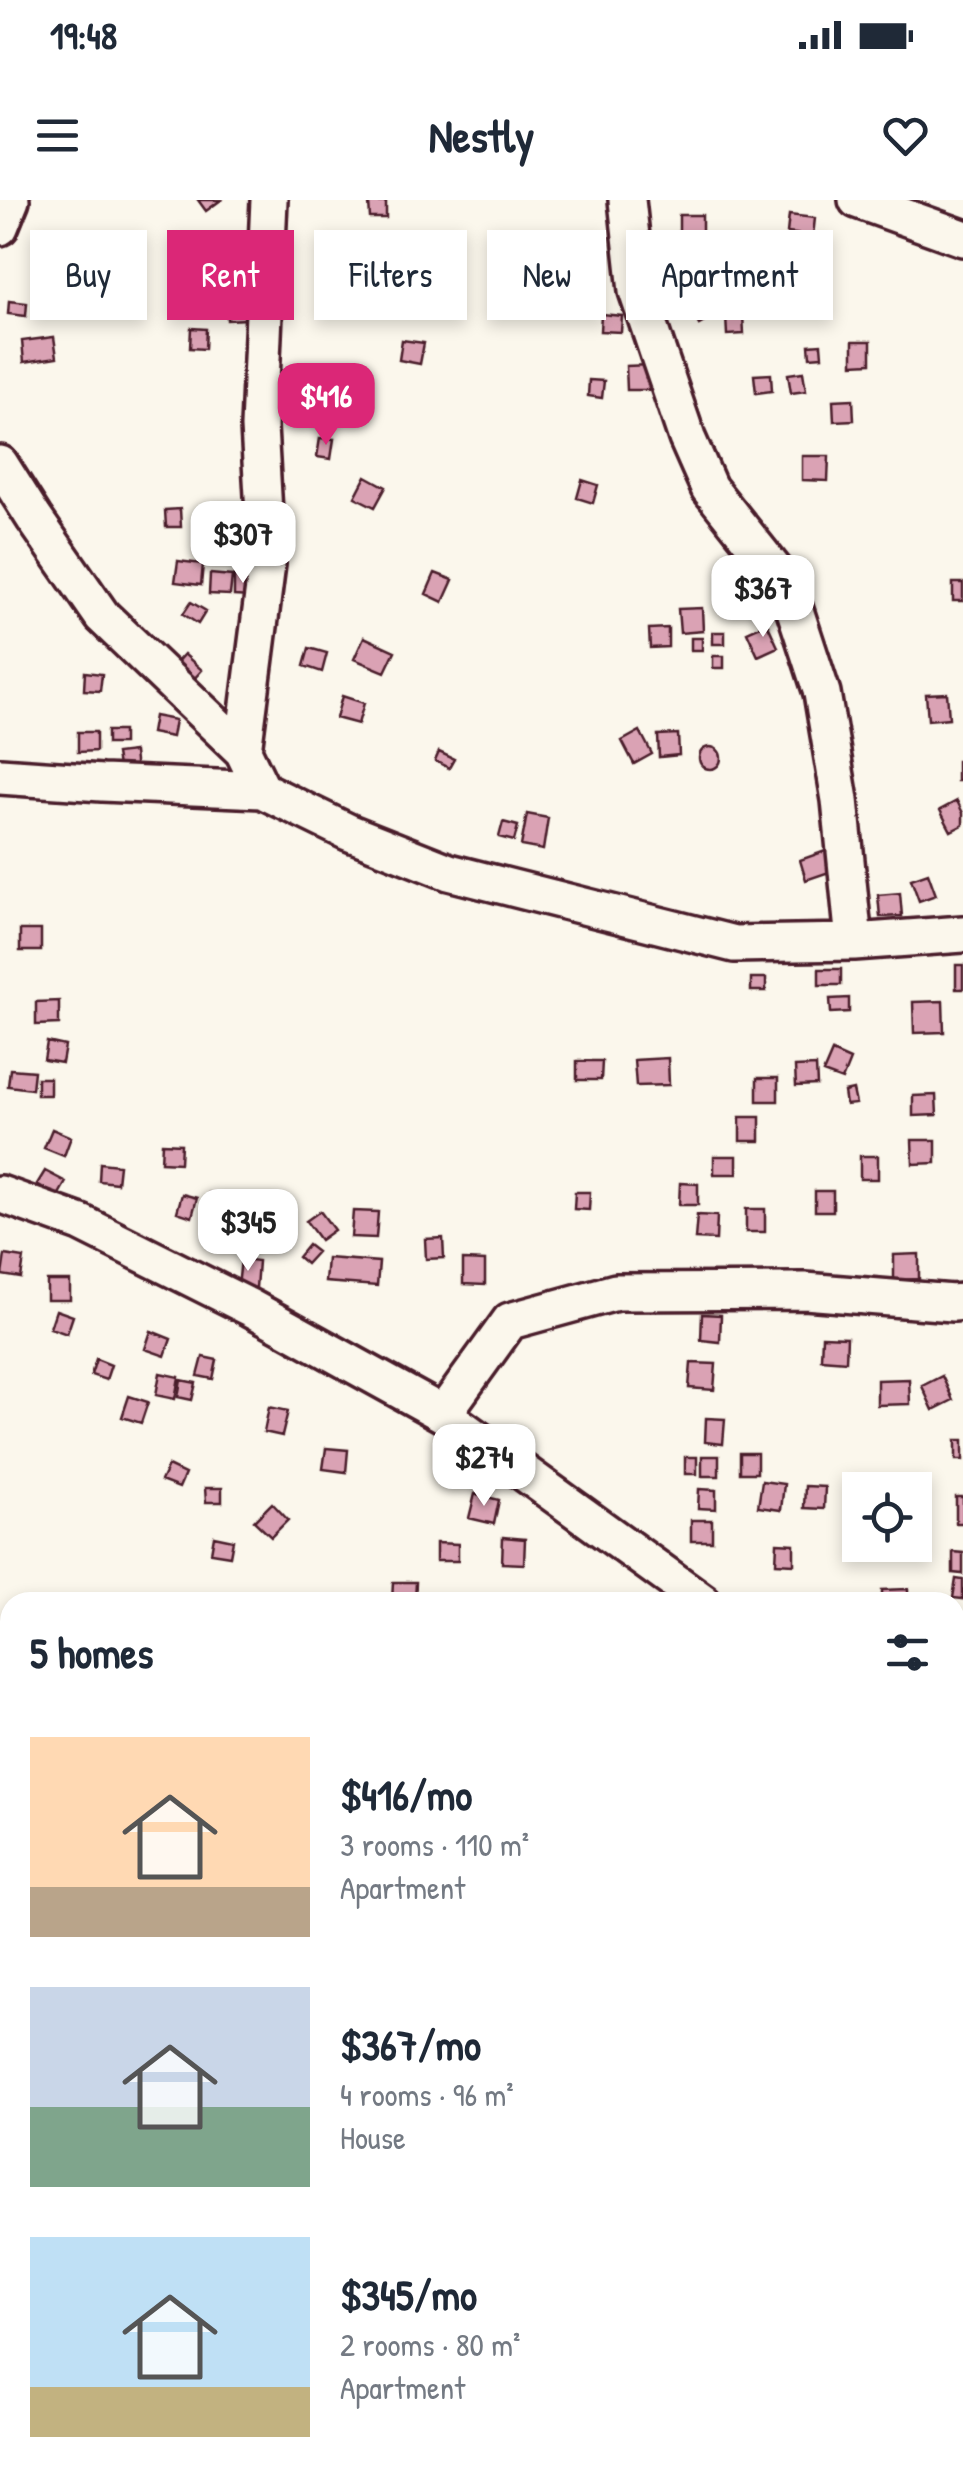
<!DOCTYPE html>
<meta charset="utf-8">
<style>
body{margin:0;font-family:"Patrick Hand",sans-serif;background:#f6f6f7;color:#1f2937;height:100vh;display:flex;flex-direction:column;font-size:38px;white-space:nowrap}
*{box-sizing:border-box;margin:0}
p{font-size:32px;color:#747a83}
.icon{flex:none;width:55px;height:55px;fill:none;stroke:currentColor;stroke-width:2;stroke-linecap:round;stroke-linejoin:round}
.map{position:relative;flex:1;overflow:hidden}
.panel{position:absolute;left:0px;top:1392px;width:965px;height:892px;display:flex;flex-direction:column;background:#fff;border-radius:30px 30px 0 0;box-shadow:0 5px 15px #0003}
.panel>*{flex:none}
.hud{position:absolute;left:30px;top:30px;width:905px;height:90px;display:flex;gap:20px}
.tools{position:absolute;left:842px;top:1272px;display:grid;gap:20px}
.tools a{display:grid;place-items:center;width:90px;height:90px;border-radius:0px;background:#fff;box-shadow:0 5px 15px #0003;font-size:50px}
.price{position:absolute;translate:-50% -85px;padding:0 22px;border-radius:20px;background:#fff;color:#222;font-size:32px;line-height:65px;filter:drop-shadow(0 2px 5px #0008)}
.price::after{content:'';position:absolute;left:50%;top:60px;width:30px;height:22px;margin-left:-15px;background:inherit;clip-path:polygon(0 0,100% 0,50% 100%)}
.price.active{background:#db2777;color:#fff}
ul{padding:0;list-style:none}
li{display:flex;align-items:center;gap:30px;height:250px;padding:0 30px}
li span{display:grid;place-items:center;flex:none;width:280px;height:200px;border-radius:0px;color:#555}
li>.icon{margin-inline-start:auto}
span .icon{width:120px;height:120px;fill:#fffc;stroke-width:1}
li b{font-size:42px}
h2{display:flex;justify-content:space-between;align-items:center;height:120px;padding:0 30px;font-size:42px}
.chip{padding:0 35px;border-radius:0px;background:#fff;box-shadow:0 5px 15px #0003;font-size:35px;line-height:90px}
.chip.active{background:#db2777;color:#fff}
.status{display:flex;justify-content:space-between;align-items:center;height:70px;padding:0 50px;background:#fff;direction:ltr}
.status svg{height:28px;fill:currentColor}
header{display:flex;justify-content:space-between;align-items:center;height:130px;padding:0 30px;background:#fff;font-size:45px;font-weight:700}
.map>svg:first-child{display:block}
.green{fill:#bdd991;stroke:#847c5e;stroke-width:2.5}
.building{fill:#daa2b4;stroke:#4a1f2b;stroke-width:2.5}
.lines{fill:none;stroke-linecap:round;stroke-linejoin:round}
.minor-casing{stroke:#4a1f2b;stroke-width:42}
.minor{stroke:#fbf7ec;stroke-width:35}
</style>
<div class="status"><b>19:48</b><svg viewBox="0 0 49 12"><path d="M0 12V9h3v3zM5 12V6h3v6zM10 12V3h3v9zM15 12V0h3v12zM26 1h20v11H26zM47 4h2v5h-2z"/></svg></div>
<header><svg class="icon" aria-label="menu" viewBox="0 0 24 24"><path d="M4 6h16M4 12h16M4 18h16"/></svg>Nestly<svg class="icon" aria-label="heart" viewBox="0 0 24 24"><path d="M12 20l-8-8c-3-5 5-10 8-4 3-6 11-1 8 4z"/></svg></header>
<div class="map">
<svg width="963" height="2284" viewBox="0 0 963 2284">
<rect width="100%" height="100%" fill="#fbf7ec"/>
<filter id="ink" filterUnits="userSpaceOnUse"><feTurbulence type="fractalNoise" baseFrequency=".01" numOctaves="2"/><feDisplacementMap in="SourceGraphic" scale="20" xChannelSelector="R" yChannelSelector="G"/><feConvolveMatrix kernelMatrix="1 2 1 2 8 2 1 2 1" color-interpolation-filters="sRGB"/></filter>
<g filter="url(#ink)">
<path class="green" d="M963 1755V2284H0V2020L10 2023V2275H955V1758Z"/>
<path class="building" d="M198 0H221L206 11Z
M386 2V18H370L369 3Z
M679 15H702V36H679Z
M789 15 815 18 813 36 787 33Z
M555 40 572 42 570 57 553 55Z
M98 43 101 70 79 72 76 46Z
M190 48H210L211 62H190Z
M777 59 789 77 772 88 760 69Z
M540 67 558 74 553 88 534 81Z
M702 83 703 104 686 105 685 84Z
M226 89H246L247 119 227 120Z
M9 101 27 103 26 116 8 114Z
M708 108 713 117 699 125 694 116Z
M601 114 622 116 621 132 600 131Z
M743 114 744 134 727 135 726 116Z
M191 128 206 129 205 149 190 148Z
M54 137 57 157 24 162 22 141Z
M402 140 424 143 420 164 399 160Z
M853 141H871V163L853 164Z
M821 144 822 156 810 157 809 145Z
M649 165 650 190H627L626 166Z
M351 169 372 171 369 197 348 195Z
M803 172 806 191 791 193 788 174Z
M771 174 772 191 756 193 754 175Z
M589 180 604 181 602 198 588 196Z
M853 199 854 220 834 221 833 200Z
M320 238 334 239 331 259 317 257Z
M802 256H829L828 281 802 280Z
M366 276 386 287 375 307 355 297Z
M582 280 598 285 593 303 577 298Z
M222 304 233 309 226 323 216 319Z
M180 309 181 327H166L165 310Z
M238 330 243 347 219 353 215 335Z
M178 361 203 364 201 385 175 382Z
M435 373 453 380 443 402 426 394Z
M210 374 232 376 230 395 209 394Z
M234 375H252L251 397 234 396Z
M953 383H963V401H953Z
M191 402 206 411 198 424 183 414Z
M702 408 703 431 680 433 678 409Z
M767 423 778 447 758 456 747 432Z
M668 428V447L650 448 649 429Z
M713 432H725V444H713Z
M364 437 395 451 385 472 354 459Z
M691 438H702V450H691Z
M309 448 327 453 322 472 304 466Z
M184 454 202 470 192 481 174 465Z
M713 456H724V468H713Z
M85 472 102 474 100 491 84 490Z
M947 493 949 518 928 520 926 494Z
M342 496 364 503 358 524 336 518Z
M154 516 175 520 172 537 151 533Z
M107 531H123V544H107Z
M640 531 652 554 634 564 622 541Z
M78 532H96V551L78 552Z
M678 534 679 555 659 557 658 535Z
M699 558a11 11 0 1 1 22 0a11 11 0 1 1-22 0Z
M134 552 136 572 119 573 116 554Z
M439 552 454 559 449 568 435 561Z
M957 561H963V581H957Z
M957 601 963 613V625L951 631 940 610Z
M527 614 548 618 543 650 521 646Z
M503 622 518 626 514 641 499 637Z
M828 650 835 670 806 680 800 660Z
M928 673 936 695 919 701 911 679Z
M900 693 902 716 880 717 878 695Z
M20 730H41V751H20Z
M956 765H963V789H956Z
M819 769H841V785H819Z
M751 778H766V791H751Z
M849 798V812L831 813 830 799Z
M59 801V824L36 825V802Z
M943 801 944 832 914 833 913 802Z
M47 842 65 846 62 863 44 860Z
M832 852 850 860 842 880 823 873Z
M668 858 669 885 636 886 634 860Z
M577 861H602L601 880H577Z
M816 866 817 885 796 886 795 867Z
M10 869 34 871 32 889 8 886Z
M37 878H50V895H37Z
M757 878H778V901H757Z
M853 890 856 904 846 905 844 892Z
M936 895 937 915 913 916V896Z
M740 917H760V941H740Z
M52 929 71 937 64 956 44 948Z
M912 940H936V963L913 964Z
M162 943 181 944 180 963 161 962Z
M714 956H737V974H714Z
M860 956H878V979H860Z
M100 963 119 965 117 983 99 981Z
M45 971 66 982 58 996 37 984Z
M680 983 698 984V1005H679Z
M815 991H833V1011H815Z
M575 992H590L589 1010 574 1009Z
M209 993 232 994 231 1017 208 1016Z
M182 994 197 998 192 1017 177 1012Z
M746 1009H765V1032H746Z
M320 1011 334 1030 320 1040 306 1021Z
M353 1011 378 1012 376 1038 351 1037Z
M697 1015 717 1016 716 1040 695 1039Z
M443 1038 444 1058 426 1059 425 1039Z
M308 1045 317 1052 306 1064 298 1057Z
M919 1054V1079L894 1080V1055Z
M5 1055 24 1058 21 1078 2 1075Z
M327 1058 379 1062 377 1086 325 1082Z
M241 1059 258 1061 256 1088 238 1087Z
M463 1060 485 1061V1085L463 1084Z
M47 1081H70V1100H47Z
M56 1110 73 1116 67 1134 50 1128Z
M702 1114 721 1115 720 1142 701 1140Z
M151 1131 171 1139 165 1156 145 1149Z
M822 1136 847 1137 846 1161 821 1159Z
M203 1157 217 1160 213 1179 198 1176Z
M96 1159 111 1165 106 1180 91 1175Z
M691 1163 716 1164 714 1190 689 1188Z
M160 1173 179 1177 175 1199 156 1195Z
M942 1176 953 1200 933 1210 922 1186Z
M909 1179 910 1204 877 1205V1180Z
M181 1180 196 1183 192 1200 178 1197Z
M129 1196 148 1202 141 1223 122 1217Z
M269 1207 288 1211 282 1236 264 1232Z
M706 1218 725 1219 723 1244 705 1242Z
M956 1240H963V1260H956Z
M326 1248 348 1250 346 1272 323 1269Z
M740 1253H757V1273H740Z
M702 1256H719V1276H702Z
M685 1257H697V1274H685Z
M168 1266 185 1274 179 1288 161 1281Z
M762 1281 784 1284 781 1310 758 1307Z
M805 1286 825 1287 824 1309 804 1308Z
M205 1288H222V1302H206Z
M699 1289 716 1290V1309L698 1308Z
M475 1294 499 1300 494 1324 469 1318Z
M956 1297H963V1323H956Z
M272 1303 288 1320 271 1337 254 1321Z
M691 1320H712V1341H691Z
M214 1336 233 1340 230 1356 211 1353Z
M503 1337 525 1339 524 1364 502 1363Z
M436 1343 458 1344V1361H436Z
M777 1343 794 1344V1364L776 1363Z
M953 1352 963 1353V1374L953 1373Z
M956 1379 963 1380V1399L953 1398Z
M393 1382H416L415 1402H392Z
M908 1389V1402H882V1390Z
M10 1562V1583L2 1584 0 1563Z"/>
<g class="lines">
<g class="minor-casing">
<path id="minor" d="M627 0 637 91 687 238 709 288 787 386 822 493 840 600 854 742
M857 0 963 38
M0 27 11 0
M0 264 34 318 102 416 243 551 262 590 348 632 449 672 734 744 854 742 963 734
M243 551 267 364 259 227 269 0
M0 576 102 583 262 590
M0 994 81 1023 251 1108 443 1214 703 1402
M443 1214 510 1121 616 1092 805 1091 953 1103 963 1102
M955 1603 963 1609"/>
</g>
<use href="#minor" class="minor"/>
</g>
</g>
</svg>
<div class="tools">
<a><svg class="icon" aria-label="locate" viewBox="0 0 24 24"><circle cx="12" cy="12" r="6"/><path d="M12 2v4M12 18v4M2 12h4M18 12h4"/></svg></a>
</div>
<b class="price active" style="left:326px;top:248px">$416</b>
<b class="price" style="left:243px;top:386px">$307</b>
<b class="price" style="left:763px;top:440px">$367</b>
<b class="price" style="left:248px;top:1074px">$345</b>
<b class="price" style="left:484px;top:1309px">$274</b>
<div class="hud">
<a class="chip">Buy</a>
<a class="chip active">Rent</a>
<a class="chip">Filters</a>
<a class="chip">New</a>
<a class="chip">Apartment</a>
</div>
<section class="panel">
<h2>5 homes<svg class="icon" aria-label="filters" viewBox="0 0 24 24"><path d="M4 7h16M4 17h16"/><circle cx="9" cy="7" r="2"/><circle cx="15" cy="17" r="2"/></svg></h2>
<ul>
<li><span style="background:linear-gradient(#ffd9b3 75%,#b9a48a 0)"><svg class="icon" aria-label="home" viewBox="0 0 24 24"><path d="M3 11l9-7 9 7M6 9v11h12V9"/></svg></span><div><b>$416/mo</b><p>3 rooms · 110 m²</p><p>Apartment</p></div></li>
<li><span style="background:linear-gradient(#c9d6e8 60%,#7fa58c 0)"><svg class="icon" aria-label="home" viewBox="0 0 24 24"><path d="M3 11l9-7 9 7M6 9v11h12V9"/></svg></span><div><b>$367/mo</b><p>4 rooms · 96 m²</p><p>House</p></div></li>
<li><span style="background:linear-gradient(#bfe0f5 75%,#c2b280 0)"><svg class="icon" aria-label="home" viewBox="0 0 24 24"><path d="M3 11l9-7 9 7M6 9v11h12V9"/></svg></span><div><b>$345/mo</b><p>2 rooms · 80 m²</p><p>Apartment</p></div></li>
</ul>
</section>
</div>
